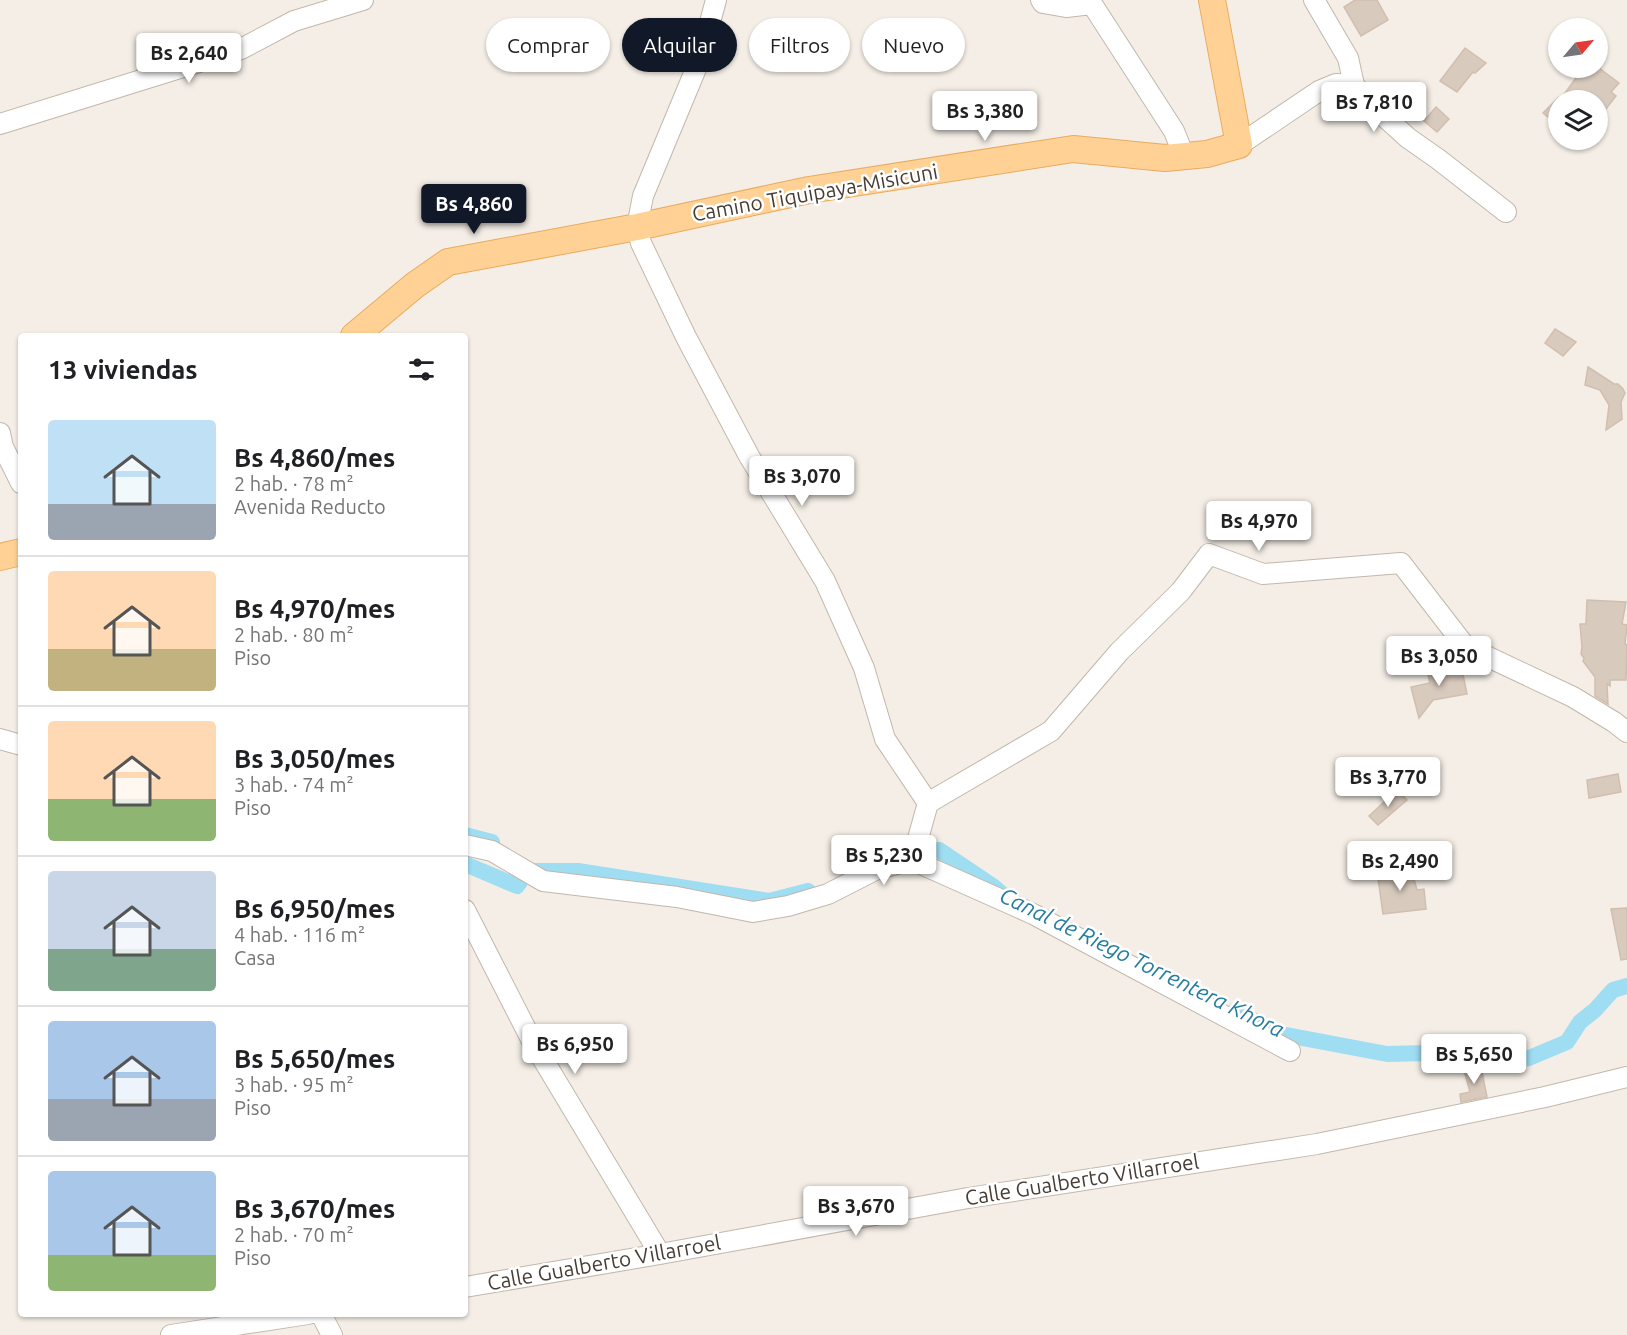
<!DOCTYPE html>
<html lang="es">
<meta charset="utf-8">
<style>
body{margin:0;font-family:Ubuntu,sans-serif;background:#f6f6f6;color:#202124;height:100vh;display:flex;flex-direction:column;font-size:22px;white-space:nowrap}
*{box-sizing:border-box;margin:0}
p{font-size:20px;color:#757577}
.icon{flex:none;width:33px;height:33px;fill:none;stroke:currentColor;stroke-width:2;stroke-linecap:round;stroke-linejoin:round}
.map{position:relative;flex:1;overflow:hidden}
.panel{position:absolute;left:18px;top:333px;width:450px;height:984px;display:flex;flex-direction:column;background:#fff;border-radius:6px;box-shadow:0 2px 4px #0004}
.panel>*{flex:none}
.hud{position:absolute;left:486px;top:18px;width:570px;height:54px;display:flex;gap:12px}
.needle{width:39px;rotate:61deg}
.buttons{position:absolute;left:1548px;top:18px;display:grid;gap:12px}
.buttons a{display:grid;place-items:center;width:60px;height:60px;border-radius:50%;background:#fff;box-shadow:0 2px 4px #0004;font-size:30px}
.price{position:absolute;translate:-50% -51px;padding:0 14px;border-radius:6px;background:#fff;color:#222;font-size:20px;line-height:39px;filter:drop-shadow(0 2px 3px #0008)}
.price::after{content:'';position:absolute;left:50%;top:36px;width:18px;height:14px;margin-left:-9px;background:inherit;clip-path:polygon(0 0,100% 0,50% 100%)}
.price.current{background:#111827;color:#fff}
ul{padding:0;list-style:none}
li{display:flex;align-items:center;gap:18px;height:150px;padding:0 30px}
li+li{border-top:2px solid #e0e0e0}
li span{display:grid;place-items:center;flex:none;width:168px;height:120px;border-radius:6px;color:#555}
li>.icon{margin-inline-start:auto}
span .icon{width:72px;height:72px;fill:#fffc;stroke-width:1}
li b{font-size:26px}
h2{display:flex;justify-content:space-between;align-items:center;height:72px;padding:0 30px;font-size:26px}
.pill{padding:0 21px;border-radius:27px;background:#fff;box-shadow:0 2px 4px #0004;font-size:21px;line-height:54px}
.pill.current{background:#111827;color:#fff}
.map>svg:first-child{display:block}
.lines{fill:none;stroke-linecap:round;stroke-linejoin:round}
.canal{stroke:#9fddf3;stroke-width:16}
.building{fill:#d9cabe;stroke:#d1beae;stroke-width:1.5}
.minor-casing{stroke:#c3b7ab;stroke-width:22}
.major-casing{stroke:#e9ab5f;stroke-width:28}
.minor{stroke:#fff;stroke-width:20}
.major{stroke:#ffd194;stroke-width:26}
.labels{text-anchor:middle;stroke-width:5;stroke-linejoin:round;paint-order:stroke}
.street-label{font-size:21px;fill:#473d35;stroke:#fff}
.water-label{font-size:22px;font-style:italic;fill:#257d9f;stroke:#fff}
</style>
<div class="map">
<svg width="1627" height="1335" viewBox="0 0 1627 1335">
<rect width="100%" height="100%" fill="#f4eee6"/>
<g class="lines">
<path class="canal" d="M465 835 492 842
M928 850H939L994 887 1008 899
M465 864 517 886 520 882
M523 867 527 871H578L769 901 808 891
M856 870 894 850H901
M1235 1011 1281 1034 1387 1054 1428 1053 1489 1064 1529 1058 1567 1042 1580 1022 1595 1010 1613 990 1627 986"/>
</g>
<path class="building" d="M1355 0H1377L1388 20 1361 36 1344 7Z
M1465 48 1486 63 1475 73 1473 72 1457 92 1440 81Z
M1589 68H1599L1619 83 1611 92 1616 96 1606 109 1598 103V100H1560L1581 71 1584 74Z
M1558 98V125L1543 113Z
M1436 107 1449 119 1437 132 1424 121Z
M1555 329 1576 342 1563 356 1545 343Z
M1588 367 1614 384H1618L1623 389 1625 393 1621 402 1622 419 1606 430 1609 405 1600 390 1585 385Z
M1587 600 1626 602 1622 624 1627 625 1625 644 1627 645 1626 680H1610V686L1607 684 1608 704 1595 696V677L1583 661 1584 658 1581 654 1582 647 1580 624H1586Z
M1461 665 1467 694 1433 700 1419 718 1411 687 1430 683 1427 671Z
M1618 774 1621 792 1589 798 1587 780Z
M1397 790 1407 800 1378 825 1369 816Z
M1411 868 1417 890 1424 889 1426 909 1383 914 1377 871Z
M1627 908V959L1621 960 1611 909Z
M1481 1067 1487 1097 1461 1102 1460 1094 1470 1092 1464 1070Z"/>
<g class="lines">
<g class="minor-casing">
<path id="minor" d="M716 0 700 59 643 196 637 227 641 243 686 337 749 456 825 581 864 668 885 739 928 803
M1041 0 1043 3 1066 7 1092 4 1174 131 1184 156
M1314 0 1348 58 1354 85
M0 124 241 49 294 21 363 0
M1239 145 1319 91 1336 84 1354 85 1365 99 1408 138 1438 159 1506 212
M0 433 3 447 21 483
M0 739 21 745
M465 845 492 851 543 881 677 897 753 912 788 906 828 894 877 869 912 860 1033 914 1290 1051
M912 860 928 803 1051 731 1119 652 1181 591 1209 554 1263 574 1401 563 1465 646 1573 697 1614 722 1627 732
M465 910 532 1041 660 1254
M465 1287 660 1254 968 1198 1317 1144 1545 1097 1627 1077
M321 1314 332 1335
M171 1335 308 1314"/>
</g>
<g class="major-casing">
<path id="major" d="M354 336 415 285 448 262 637 227 809 190 1073 149 1165 158 1207 154 1239 145 1212 0
M0 557 21 552"/>
</g>
<use href="#minor" class="minor"/>
<use href="#major" class="major"/>
</g>
<g class="labels">
<g class="street-label">
<text transform="translate(815 193) rotate(-10)" y="7">Camino Tiquipaya-Misicuni</text>
<text transform="translate(1082 1180) rotate(-9)" y="7">Calle Gualberto Villarroel</text>
<text transform="translate(604 1263) rotate(-10)" y="7">Calle Gualberto Villarroel</text>
</g>
<g class="water-label">
<text transform="translate(1142 962) rotate(26)" y="8">Canal de Riego Torrentera Khora</text>
</g>
</g>
</svg>
<div class="buttons">
<a><svg class="needle" viewBox="-14 -14 28 28"><path d="M0-13l5 13h-10z" fill="#e53935"/><path d="M0 13l5-13h-10z" fill="#757577"/></svg></a>
<a><svg class="icon" aria-label="layers" viewBox="0 0 24 24"><path d="M12 4l9 5-9 5-9-5zM3 14l9 5 9-5"/></svg></a>
</div>
<b class="price" style="left:189px;top:84px">Bs 2,640</b>
<b class="price" style="left:1374px;top:133px">Bs 7,810</b>
<b class="price" style="left:985px;top:142px">Bs 3,380</b>
<b class="price current" style="left:474px;top:235px">Bs 4,860</b>
<b class="price" style="left:802px;top:507px">Bs 3,070</b>
<b class="price" style="left:1259px;top:552px">Bs 4,970</b>
<b class="price" style="left:1439px;top:687px">Bs 3,050</b>
<b class="price" style="left:1388px;top:808px">Bs 3,770</b>
<b class="price" style="left:884px;top:886px">Bs 5,230</b>
<b class="price" style="left:1400px;top:892px">Bs 2,490</b>
<b class="price" style="left:575px;top:1075px">Bs 6,950</b>
<b class="price" style="left:1474px;top:1085px">Bs 5,650</b>
<b class="price" style="left:856px;top:1237px">Bs 3,670</b>
<div class="hud">
<a class="pill">Comprar</a>
<a class="pill current">Alquilar</a>
<a class="pill">Filtros</a>
<a class="pill">Nuevo</a>
</div>
<section class="panel">
<h2>13 viviendas<svg class="icon" aria-label="filters" viewBox="0 0 24 24"><path d="M4 7h16M4 17h16"/><circle cx="9" cy="7" r="2"/><circle cx="15" cy="17" r="2"/></svg></h2>
<ul>
<li><span style="background:linear-gradient(#bfe0f5 70%,#9aa5b1 0)"><svg class="icon" aria-label="home" viewBox="0 0 24 24"><path d="M3 11l9-7 9 7M6 9v11h12V9"/></svg></span><div><b>Bs 4,860/mes</b><p>2 hab. · 78 m²</p><p>Avenida Reducto</p></div></li>
<li><span style="background:linear-gradient(#ffd9b3 65%,#c2b280 0)"><svg class="icon" aria-label="home" viewBox="0 0 24 24"><path d="M3 11l9-7 9 7M6 9v11h12V9"/></svg></span><div><b>Bs 4,970/mes</b><p>2 hab. · 80 m²</p><p>Piso</p></div></li>
<li><span style="background:linear-gradient(#ffd9b3 65%,#8fb573 0)"><svg class="icon" aria-label="home" viewBox="0 0 24 24"><path d="M3 11l9-7 9 7M6 9v11h12V9"/></svg></span><div><b>Bs 3,050/mes</b><p>3 hab. · 74 m²</p><p>Piso</p></div></li>
<li><span style="background:linear-gradient(#c9d6e8 65%,#7fa58c 0)"><svg class="icon" aria-label="home" viewBox="0 0 24 24"><path d="M3 11l9-7 9 7M6 9v11h12V9"/></svg></span><div><b>Bs 6,950/mes</b><p>4 hab. · 116 m²</p><p>Casa</p></div></li>
<li><span style="background:linear-gradient(#a9c7e8 65%,#9aa5b1 0)"><svg class="icon" aria-label="home" viewBox="0 0 24 24"><path d="M3 11l9-7 9 7M6 9v11h12V9"/></svg></span><div><b>Bs 5,650/mes</b><p>3 hab. · 95 m²</p><p>Piso</p></div></li>
<li><span style="background:linear-gradient(#a9c7e8 70%,#8fb573 0)"><svg class="icon" aria-label="home" viewBox="0 0 24 24"><path d="M3 11l9-7 9 7M6 9v11h12V9"/></svg></span><div><b>Bs 3,670/mes</b><p>2 hab. · 70 m²</p><p>Piso</p></div></li>
</ul>
</section>
</div>
